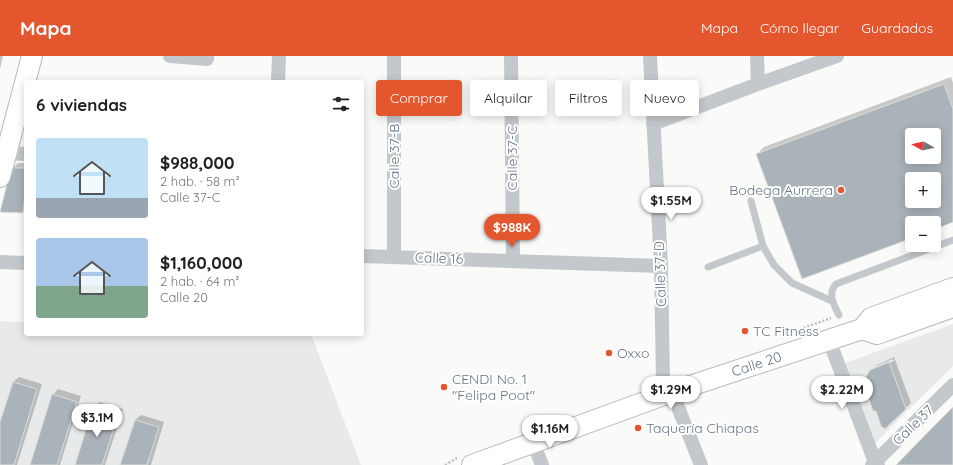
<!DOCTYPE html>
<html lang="es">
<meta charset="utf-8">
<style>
body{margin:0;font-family:Quicksand,sans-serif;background:#f6f6f6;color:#202124;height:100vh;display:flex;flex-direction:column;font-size:15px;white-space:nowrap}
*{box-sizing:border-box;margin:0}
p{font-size:13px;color:#757577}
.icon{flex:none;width:22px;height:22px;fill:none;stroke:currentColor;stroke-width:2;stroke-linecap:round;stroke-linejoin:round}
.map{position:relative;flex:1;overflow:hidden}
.drawer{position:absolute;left:24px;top:24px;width:340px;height:256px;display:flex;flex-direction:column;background:#fff;border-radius:4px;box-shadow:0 2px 10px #0003}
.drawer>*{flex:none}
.top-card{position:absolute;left:376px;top:24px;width:380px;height:36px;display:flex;gap:8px}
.needle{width:26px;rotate:278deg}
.fabs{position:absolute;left:905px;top:72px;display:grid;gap:8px}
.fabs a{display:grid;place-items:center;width:36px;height:36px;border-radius:4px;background:#fff;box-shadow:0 2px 10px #0003;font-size:20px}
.price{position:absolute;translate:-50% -34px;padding:0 9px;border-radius:14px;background:#fff;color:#222;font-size:13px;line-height:26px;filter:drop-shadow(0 1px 2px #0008)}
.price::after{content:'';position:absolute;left:50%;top:24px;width:12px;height:9px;margin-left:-6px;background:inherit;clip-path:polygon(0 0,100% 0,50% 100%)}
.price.on{background:#e4572e;color:#fff}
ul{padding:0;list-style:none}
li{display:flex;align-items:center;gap:12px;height:100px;padding:0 12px}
li span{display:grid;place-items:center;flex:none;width:112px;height:80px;border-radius:4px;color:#555}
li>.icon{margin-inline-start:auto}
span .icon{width:48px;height:48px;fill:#fffc;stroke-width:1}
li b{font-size:17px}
h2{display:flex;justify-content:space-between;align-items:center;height:48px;padding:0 12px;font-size:17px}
.chip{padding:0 14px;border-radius:4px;background:#fff;box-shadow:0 2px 10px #0003;font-size:14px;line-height:36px}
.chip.on{background:#e4572e;color:#fff}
header{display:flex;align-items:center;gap:24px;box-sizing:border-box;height:56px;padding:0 20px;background:#e4572e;color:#fff}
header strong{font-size:19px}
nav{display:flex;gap:22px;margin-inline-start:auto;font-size:14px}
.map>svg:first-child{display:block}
.built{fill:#e8e9e9}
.shadow{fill:#0003;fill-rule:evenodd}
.building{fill:#aab3b9;stroke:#dcdcda;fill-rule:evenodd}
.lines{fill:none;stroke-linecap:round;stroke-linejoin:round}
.secondary-casing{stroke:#b3babf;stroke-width:22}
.path{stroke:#bbbfc2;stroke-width:2.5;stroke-dasharray:2 2;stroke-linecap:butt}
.lane{stroke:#c3c8cc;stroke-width:7}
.street{stroke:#c3c8cc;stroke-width:14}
.secondary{stroke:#fff;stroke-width:20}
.poi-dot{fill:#e4572e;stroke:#fff;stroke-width:1.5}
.labels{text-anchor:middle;stroke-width:4;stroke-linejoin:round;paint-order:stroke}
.street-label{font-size:14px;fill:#657683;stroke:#fff}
.poi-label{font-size:14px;fill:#657683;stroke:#fff;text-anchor:start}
</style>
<header>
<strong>Mapa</strong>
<nav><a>Mapa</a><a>Cómo llegar</a><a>Guardados</a></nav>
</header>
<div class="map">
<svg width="953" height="409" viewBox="0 0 953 409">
<rect width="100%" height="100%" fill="#fafaf8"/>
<path class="built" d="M0 265 26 266V278H311L361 409H0Z
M953 268V310L873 389 845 307Z"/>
<path class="shadow" d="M0 0H3L0 13Z
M951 21 953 27V165L934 172V167H912V181L757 98 764 91ZM912 79H934V101H912ZM912 123H934V145H912Z
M18 107H26V152L22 156 12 112Z
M894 301 911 347 885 372 871 314 873 313V314L894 305 893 303 874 311 877 309Z
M19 321 42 328 17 409H0V370L13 326Z
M58 333 81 340 60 409H31L53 339Z
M100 346 123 353 105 409H76L94 351Z
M141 359 164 366 151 409H122L135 364Z"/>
<path class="building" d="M944 28 953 53V166L934 174V167H912V182L802 223 756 98ZM912 79H934V101H912ZM912 123H934V145H912Z
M11 112H26V128L23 157 0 156Z
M889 306 906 353 885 373 881 370 876 355H873L863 326 870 314Z
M13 326 37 333 14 409H0V366Z
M52 338 77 346 57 409H30Z
M93 351 118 359 102 409H75Z
M953 351V409H896L934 370Z
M135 364 159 371 147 409H120Z"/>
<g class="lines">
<g class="secondary-casing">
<g id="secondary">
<path d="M0 121 32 0"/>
<path d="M862 273 877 278 953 251"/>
<path id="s1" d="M472 409 672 336 862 273 871 262 953 232"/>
</g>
</g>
<path class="path" d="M781 280 831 262
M445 409 457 402"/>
<path class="lane" d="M751 145 763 190
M708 211 763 190 774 209 792 227 832 245
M839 259C834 249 827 238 836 228L953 184"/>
<path class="street" d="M170 0 207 3V0
M511 0 513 205
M650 0 661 210 663 325 672 336 701 409
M757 0 758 28
M278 26 279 0
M653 68 758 28 837 0
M6 97 26 98
M362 200 661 210
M394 201V0
M0 206 26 207
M829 284 875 406 878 409
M533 386 542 409
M872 409 953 329"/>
<use href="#secondary" class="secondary"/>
</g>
<g class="poi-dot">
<circle cx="841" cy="134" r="4"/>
<circle cx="745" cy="275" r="4"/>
<circle cx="609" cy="297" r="4"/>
<circle cx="444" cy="331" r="4"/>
<circle cx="638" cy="372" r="4"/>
</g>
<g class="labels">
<g class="street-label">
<text transform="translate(394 100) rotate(-90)" y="5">Calle 37-B</text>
<text transform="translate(512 102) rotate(-90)" y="5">Calle 37-C</text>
<text transform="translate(439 202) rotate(2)" y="5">Calle 16</text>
<text transform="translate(660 218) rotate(-92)" y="5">Calle 37-D</text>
<text dy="5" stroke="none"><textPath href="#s1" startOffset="302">Calle 20</textPath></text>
<text transform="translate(913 369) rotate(-44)" y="5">Calle 37</text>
</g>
<g class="poi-label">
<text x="833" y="139" text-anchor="end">Bodega Aurrera</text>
<text x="753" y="280">TC Fitness</text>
<text x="617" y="302">Oxxo</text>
<text x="452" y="328">CENDI No. 1<tspan x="452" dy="16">"Felipa Poot"</tspan></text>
<text x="646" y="377">Taquería Chiapas</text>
</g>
</g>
</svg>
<div class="fabs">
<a><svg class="needle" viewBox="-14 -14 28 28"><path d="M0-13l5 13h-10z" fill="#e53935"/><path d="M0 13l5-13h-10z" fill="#757577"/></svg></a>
<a>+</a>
<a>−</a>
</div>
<b class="price" style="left:671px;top:165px">$1.55M</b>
<b class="price on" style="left:512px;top:192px">$988K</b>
<b class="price" style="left:671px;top:354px">$1.29M</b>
<b class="price" style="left:842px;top:354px">$2.22M</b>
<b class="price" style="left:97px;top:382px">$3.1M</b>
<b class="price" style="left:550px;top:393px">$1.16M</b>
<div class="top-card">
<a class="chip on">Comprar</a>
<a class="chip">Alquilar</a>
<a class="chip">Filtros</a>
<a class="chip">Nuevo</a>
</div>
<section class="drawer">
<h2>6 viviendas<svg class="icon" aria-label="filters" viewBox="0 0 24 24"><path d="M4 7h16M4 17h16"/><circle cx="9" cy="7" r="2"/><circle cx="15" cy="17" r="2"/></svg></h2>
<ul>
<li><span style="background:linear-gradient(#bfe0f5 75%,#9aa5b1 0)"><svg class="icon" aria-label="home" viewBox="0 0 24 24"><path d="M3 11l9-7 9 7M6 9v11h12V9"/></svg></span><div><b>$988,000</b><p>2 hab. · 58 m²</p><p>Calle 37-C</p></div></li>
<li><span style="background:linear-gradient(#a9c7e8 60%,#7fa58c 0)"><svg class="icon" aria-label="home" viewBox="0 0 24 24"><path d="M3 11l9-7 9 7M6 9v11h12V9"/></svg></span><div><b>$1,160,000</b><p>2 hab. · 64 m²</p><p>Calle 20</p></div></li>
</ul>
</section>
</div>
